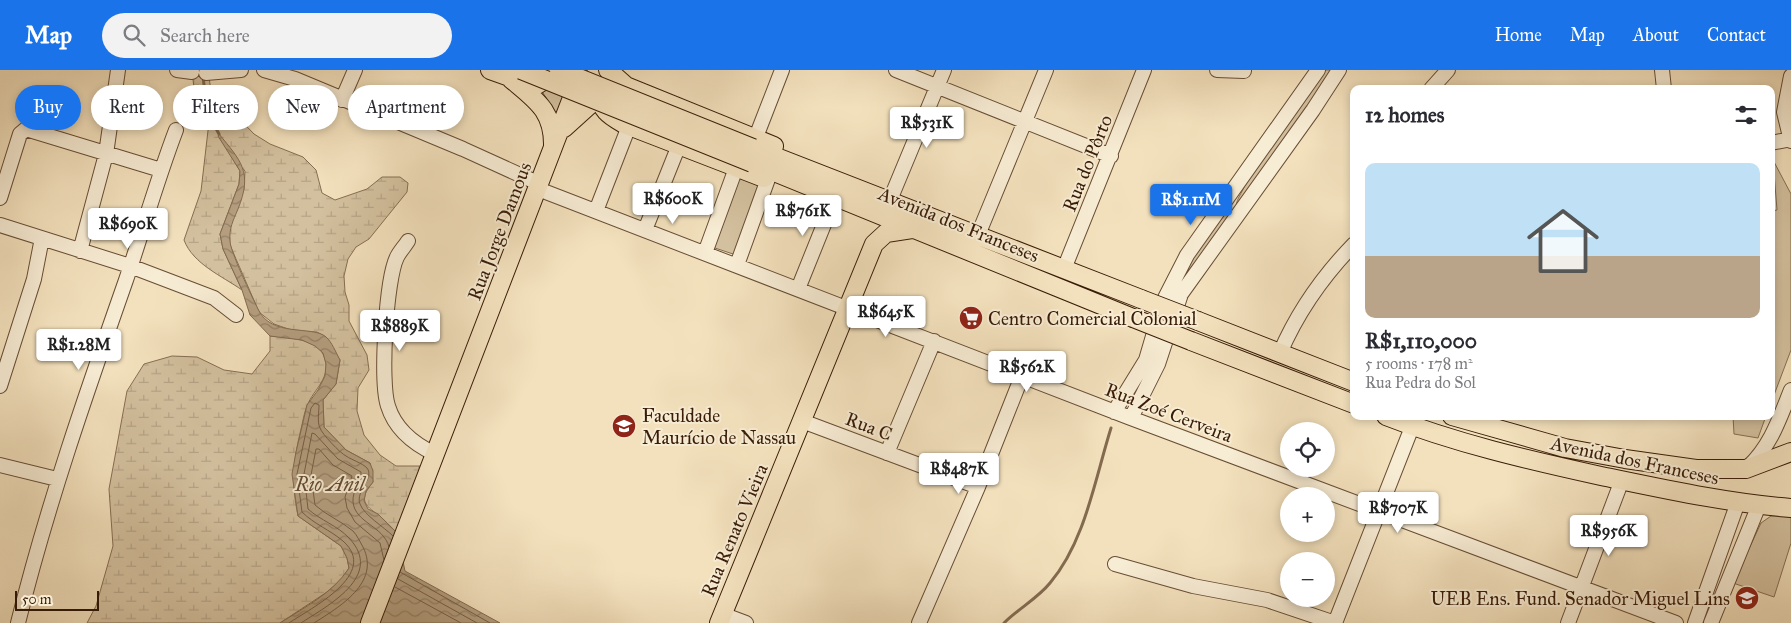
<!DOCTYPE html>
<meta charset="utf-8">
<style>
body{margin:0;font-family:"IM FELL Great Primer",serif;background:#f2f2f3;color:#2b2b33;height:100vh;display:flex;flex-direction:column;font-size:19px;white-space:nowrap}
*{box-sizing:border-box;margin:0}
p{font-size:16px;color:#7c7c81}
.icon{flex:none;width:28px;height:28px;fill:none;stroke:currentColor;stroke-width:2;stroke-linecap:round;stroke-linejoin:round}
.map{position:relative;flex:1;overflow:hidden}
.side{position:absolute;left:1350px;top:15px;width:425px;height:335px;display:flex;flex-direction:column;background:#fff;border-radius:10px;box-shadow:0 2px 8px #0003}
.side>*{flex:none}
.top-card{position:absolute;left:15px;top:15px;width:475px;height:45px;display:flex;gap:10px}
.controls{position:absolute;left:1280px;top:352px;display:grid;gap:10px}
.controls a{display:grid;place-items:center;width:55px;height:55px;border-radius:50%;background:#fff;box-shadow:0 2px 8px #0003;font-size:25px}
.scale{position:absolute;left:15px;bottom:12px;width:84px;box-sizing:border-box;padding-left:5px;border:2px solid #391c07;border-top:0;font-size:14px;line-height:18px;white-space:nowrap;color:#391c07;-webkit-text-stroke:4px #f7ecd4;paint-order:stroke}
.price{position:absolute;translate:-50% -42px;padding:0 11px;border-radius:5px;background:#fff;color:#222;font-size:16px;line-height:32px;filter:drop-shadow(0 1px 2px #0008)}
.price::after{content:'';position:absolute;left:50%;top:30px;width:15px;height:11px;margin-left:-8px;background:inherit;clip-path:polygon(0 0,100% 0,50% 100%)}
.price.on{background:#1a73e8;color:#fff}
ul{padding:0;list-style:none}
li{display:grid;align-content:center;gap:10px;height:265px;padding:0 15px}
li span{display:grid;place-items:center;height:155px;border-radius:10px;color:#555}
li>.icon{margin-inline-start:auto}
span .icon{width:90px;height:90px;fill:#fffc;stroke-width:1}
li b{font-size:21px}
h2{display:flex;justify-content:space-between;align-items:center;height:60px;padding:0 15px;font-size:21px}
.chip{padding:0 18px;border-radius:22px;background:#fff;box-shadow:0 2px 8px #0003;font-size:18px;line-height:45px}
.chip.on{background:#1a73e8;color:#fff}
header{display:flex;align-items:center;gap:30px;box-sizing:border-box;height:70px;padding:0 25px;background:#1a73e8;color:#fff}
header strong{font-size:24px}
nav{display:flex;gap:28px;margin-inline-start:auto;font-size:18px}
.search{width:350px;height:45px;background:#f2f2f3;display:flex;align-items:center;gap:12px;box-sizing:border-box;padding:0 18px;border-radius:28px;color:#7c7c81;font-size:19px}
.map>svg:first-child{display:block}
.green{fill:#d3c09e;stroke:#866e52}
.wetland{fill:url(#wetland-marsh);stroke:#866e52}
.water{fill:url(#water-waves);stroke:#836a4f}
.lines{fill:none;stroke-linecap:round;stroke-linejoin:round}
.shore{stroke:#765d43;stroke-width:1}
.stream{stroke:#836a4f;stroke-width:3}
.minor-casing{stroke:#684d34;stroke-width:16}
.major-casing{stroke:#391c07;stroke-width:20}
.minor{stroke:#f7ecd4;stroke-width:14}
.major{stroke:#f3e1bd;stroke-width:18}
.major-bridge-casing{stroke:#391c07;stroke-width:20;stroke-linecap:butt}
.major-bridge{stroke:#f3e1bd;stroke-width:18}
.labels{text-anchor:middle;stroke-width:4;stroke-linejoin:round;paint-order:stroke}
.street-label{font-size:19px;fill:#391c07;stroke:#f7ecd4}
.poi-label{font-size:19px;fill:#391c07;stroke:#f7ecd4;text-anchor:start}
.water-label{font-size:20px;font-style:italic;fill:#644a31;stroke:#f7ecd4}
</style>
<header>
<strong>Map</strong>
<div class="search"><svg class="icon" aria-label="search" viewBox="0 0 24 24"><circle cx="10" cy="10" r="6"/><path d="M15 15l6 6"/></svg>Search here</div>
<nav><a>Home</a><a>Map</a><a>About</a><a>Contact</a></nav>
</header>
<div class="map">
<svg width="1791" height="553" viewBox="0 0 1791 553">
<defs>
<pattern id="wetland-marsh" width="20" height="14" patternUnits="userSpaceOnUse" patternTransform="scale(1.25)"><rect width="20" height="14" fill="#d3c09e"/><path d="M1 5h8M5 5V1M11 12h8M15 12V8" fill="none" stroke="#b6a487"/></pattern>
<pattern id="water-waves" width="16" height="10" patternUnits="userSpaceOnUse" patternTransform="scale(1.25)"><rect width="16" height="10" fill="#b49e7f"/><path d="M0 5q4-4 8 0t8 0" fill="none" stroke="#938066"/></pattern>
</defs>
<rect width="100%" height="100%" fill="#f3e1bd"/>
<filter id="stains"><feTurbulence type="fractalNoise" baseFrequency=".004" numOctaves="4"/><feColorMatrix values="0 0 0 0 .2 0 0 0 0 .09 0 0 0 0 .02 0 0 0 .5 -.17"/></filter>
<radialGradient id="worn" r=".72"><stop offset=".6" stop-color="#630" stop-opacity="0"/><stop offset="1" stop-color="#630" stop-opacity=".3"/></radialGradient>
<path class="green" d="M576 0 557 47 542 21Z
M1323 0H1333L1236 137C1236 128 1245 120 1246 110Z
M1773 90 1791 124V280L1771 333V141L1777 140Z
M739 105 762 113 736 185 712 177Z
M1225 144 1229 148 1175 227 1187 194Z
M1733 346H1766L1758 368 1734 364Z
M1771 446H1791V473L1774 527 1733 513 1761 453Z"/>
<path class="wetland" d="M192 0H208L212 28 225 34 254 64 270 74 303 87 316 100 322 123 335 130 367 119 382 107H400L408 113 407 122 369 169 356 177 348 189 344 206 345 222 349 235V251L367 285 369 300 358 318 357 341 364 365 380 385 396 396H426L397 463C391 457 384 449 377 444 361 433 361 427 373 412L370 393 346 380 324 357 323 330 336 314 340 290 326 267 317 262 294 261 274 254 259 242 230 175 229 156 244 119 245 101 232 87 240 101 239 114 220 164 223 179 242 220C222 206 193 194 184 170L201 121 209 52 196 37Z
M270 266C286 268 315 268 323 284 334 307 313 319 307 336 304 343 303 351 301 359 293 393 291 411 298 446L341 476 347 488 349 498 342 509 327 522 280 553H87L96 536 113 476 109 419 127 321 144 294 172 286 197 287 224 300 252 304 270 281Z"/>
<path class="water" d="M219 64C241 91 253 102 238 139 233 151 229 158 230 171 230 181 252 227 258 239 271 268 313 255 326 267 332 272 336 283 340 290L336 314 323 330 324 357 346 380 370 393 373 401V412L366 421 364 431 368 439 378 444 397 463 405 501 500 553H280C305 537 333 523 349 498L347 488 341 476 298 446 292 404 296 382 307 335 318 320 325 306 326 294 323 283 315 276 302 270 270 266 250 245 242 220 223 179 220 164 239 114 240 101 218 66Z"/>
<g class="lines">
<path class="shore" d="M400 502 490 553
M398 509 477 553
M395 517 461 553
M289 553C311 538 380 504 343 471 330 460 314 454 302 442L297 404 311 338 315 333 319 335C319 342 317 352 320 358 322 364 340 383 346 386 352 390 362 393 367 398 375 408 355 421 360 434 364 445 384 457 393 466
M301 553C327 536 385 506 349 468 338 456 320 450 308 439L304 404 312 363 315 364 338 389 361 402C362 412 352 420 353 432 355 453 384 456 389 477
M314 553C339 537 381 513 363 477 360 472 357 465 353 461 341 451 326 445 315 435L311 405 316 379H319L333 395 352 406 345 427 347 438 355 452 380 473 384 490"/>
<path class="stream" d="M203 6 207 42 219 64
M1004 553C1018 539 1038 528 1050 513 1085 472 1095 409 1111 358"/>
<g class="minor-casing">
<path id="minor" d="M177 0 192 2
M264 0 295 9 463 79 540 114
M896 0 1111 86
M1217 0 1244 1
M1662 0 1664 19
M206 3 241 0
M1791 6 1784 42 1791 71
M1431 19 1448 0
M342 30 355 0
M756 67 782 0
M1771 73 1791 69
M538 119 1128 347 1676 553
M0 128 20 64 26 59 161 100
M890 130 944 0
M596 141 629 56
M0 155 130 196 214 228 236 245
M645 160 679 75
M978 165 1046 0
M408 171C405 176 400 181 397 187 386 209 380 312 388 336 395 359 414 374 435 384
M80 181 106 84 118 0
M705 183 736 98
M737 195 768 109
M1064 199 1144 0
M798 219 835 127
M1280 283C1298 241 1322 207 1354 174
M0 316 34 209 42 168
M1114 342 1146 290 1163 232 1187 185 1318 0
M1131 348 1158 294 1181 224 1313 40 1339 0
M802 351 978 417
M887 383 934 271
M0 395 57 409
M1748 397C1771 376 1780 347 1791 320
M1115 494 1193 516 1267 530 1335 553
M722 544 746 553
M18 553C47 436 86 324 126 210 143 160 157 110 176 60
M919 553 978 417 1022 306
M1335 553 1412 357
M1568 553 1622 410
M1695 553 1738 432
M1711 553 1759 435"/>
</g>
<g class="major-casing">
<path id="major" d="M490 0 535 16 545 10 549 0
M608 0 626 16 774 76
M511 9C536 30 554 41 553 77
M602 24C598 40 612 47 624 54L764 108
M564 58 606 20
M753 78 1141 229
M752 93 1133 248
M1198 251 1354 312
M1191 271 1354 334
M1386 346C1455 373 1528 390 1601 406 1664 419 1727 433 1791 438
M1452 346 1565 378 1625 389 1696 399H1746L1791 382
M370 553 580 7
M719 553 874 174 886 163 912 159"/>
</g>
<use href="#minor" class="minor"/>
<use href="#major" class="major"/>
<g class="major-bridge-casing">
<path id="major-bridge" d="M521 0 752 93
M559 0 753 78
M1141 229 1198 251
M1133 248 1191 271"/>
</g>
<use href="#major-bridge" class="major-bridge"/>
</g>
<defs>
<g id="supermarket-disc" transform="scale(1.25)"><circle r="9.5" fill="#8f2418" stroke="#f7ecd4"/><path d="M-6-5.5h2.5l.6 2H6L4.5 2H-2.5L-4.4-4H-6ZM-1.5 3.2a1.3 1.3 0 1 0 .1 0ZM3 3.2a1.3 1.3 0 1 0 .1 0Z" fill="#fff"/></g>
<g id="university-disc" transform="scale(1.25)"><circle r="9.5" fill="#8f2418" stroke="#f7ecd4"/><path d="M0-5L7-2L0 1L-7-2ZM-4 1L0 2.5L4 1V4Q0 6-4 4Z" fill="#fff"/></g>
<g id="school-disc" transform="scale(1.25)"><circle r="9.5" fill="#8f2418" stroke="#f7ecd4"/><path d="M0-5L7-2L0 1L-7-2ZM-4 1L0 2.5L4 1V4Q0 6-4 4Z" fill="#fff"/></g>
</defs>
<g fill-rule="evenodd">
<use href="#supermarket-disc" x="971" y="248"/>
<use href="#university-disc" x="624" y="356"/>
<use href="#school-disc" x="1747" y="528"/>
</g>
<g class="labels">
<g class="street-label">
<text transform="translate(1087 93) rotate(-68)" y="7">Rua do Pôrto</text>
<text transform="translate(959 154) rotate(22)" y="7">Avenida dos Franceses</text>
<text transform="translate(499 161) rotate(-69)" y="7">Rua Jorge Damous</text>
<text transform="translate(1169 342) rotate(21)" y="7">Rua Zoé Cerveira</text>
<text transform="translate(869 356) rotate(21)" y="7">Rua C</text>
<text transform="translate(1635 390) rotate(12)" y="7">Avenida dos Franceses</text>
<text transform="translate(734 460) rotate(-67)" y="7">Rua Renato Vieira</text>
</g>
<g class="poi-label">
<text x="988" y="255">Centro Comercial Colonial</text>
<text x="642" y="352">Faculdade<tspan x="642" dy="22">Maurício de Nassau</tspan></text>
<text x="1730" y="535" text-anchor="end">UEB Ens. Fund. Senador Miguel Lins</text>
</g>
<g class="water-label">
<text x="330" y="421">Rio Anil</text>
</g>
</g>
<rect width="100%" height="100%" filter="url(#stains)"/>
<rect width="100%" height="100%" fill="url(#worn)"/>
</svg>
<div class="controls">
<a><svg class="icon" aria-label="locate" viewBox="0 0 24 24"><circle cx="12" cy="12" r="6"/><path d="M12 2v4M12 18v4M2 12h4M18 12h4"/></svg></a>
<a>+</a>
<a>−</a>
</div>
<div class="scale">50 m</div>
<b class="price" style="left:927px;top:79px">R$531K</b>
<b class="price" style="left:673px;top:155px">R$600K</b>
<b class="price on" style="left:1191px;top:156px">R$1.11M</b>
<b class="price" style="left:803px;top:167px">R$761K</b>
<b class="price" style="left:128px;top:180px">R$690K</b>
<b class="price" style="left:886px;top:268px">R$645K</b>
<b class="price" style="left:400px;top:282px">R$889K</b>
<b class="price" style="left:79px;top:301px">R$1.28M</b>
<b class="price" style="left:1027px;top:323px">R$562K</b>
<b class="price" style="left:959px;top:425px">R$487K</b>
<b class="price" style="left:1398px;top:464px">R$707K</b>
<b class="price" style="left:1609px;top:487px">R$956K</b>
<div class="top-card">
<a class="chip on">Buy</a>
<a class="chip">Rent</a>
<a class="chip">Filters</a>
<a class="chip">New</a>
<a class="chip">Apartment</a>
</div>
<section class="side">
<h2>12 homes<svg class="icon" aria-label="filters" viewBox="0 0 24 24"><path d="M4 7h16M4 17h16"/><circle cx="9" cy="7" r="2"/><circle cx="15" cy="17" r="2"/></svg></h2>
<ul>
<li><span style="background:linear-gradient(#bfe0f5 60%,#b9a48a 0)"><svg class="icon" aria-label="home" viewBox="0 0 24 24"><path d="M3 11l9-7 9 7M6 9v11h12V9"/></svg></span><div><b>R$1,110,000</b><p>5 rooms · 178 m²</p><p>Rua Pedra do Sol</p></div></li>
</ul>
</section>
</div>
